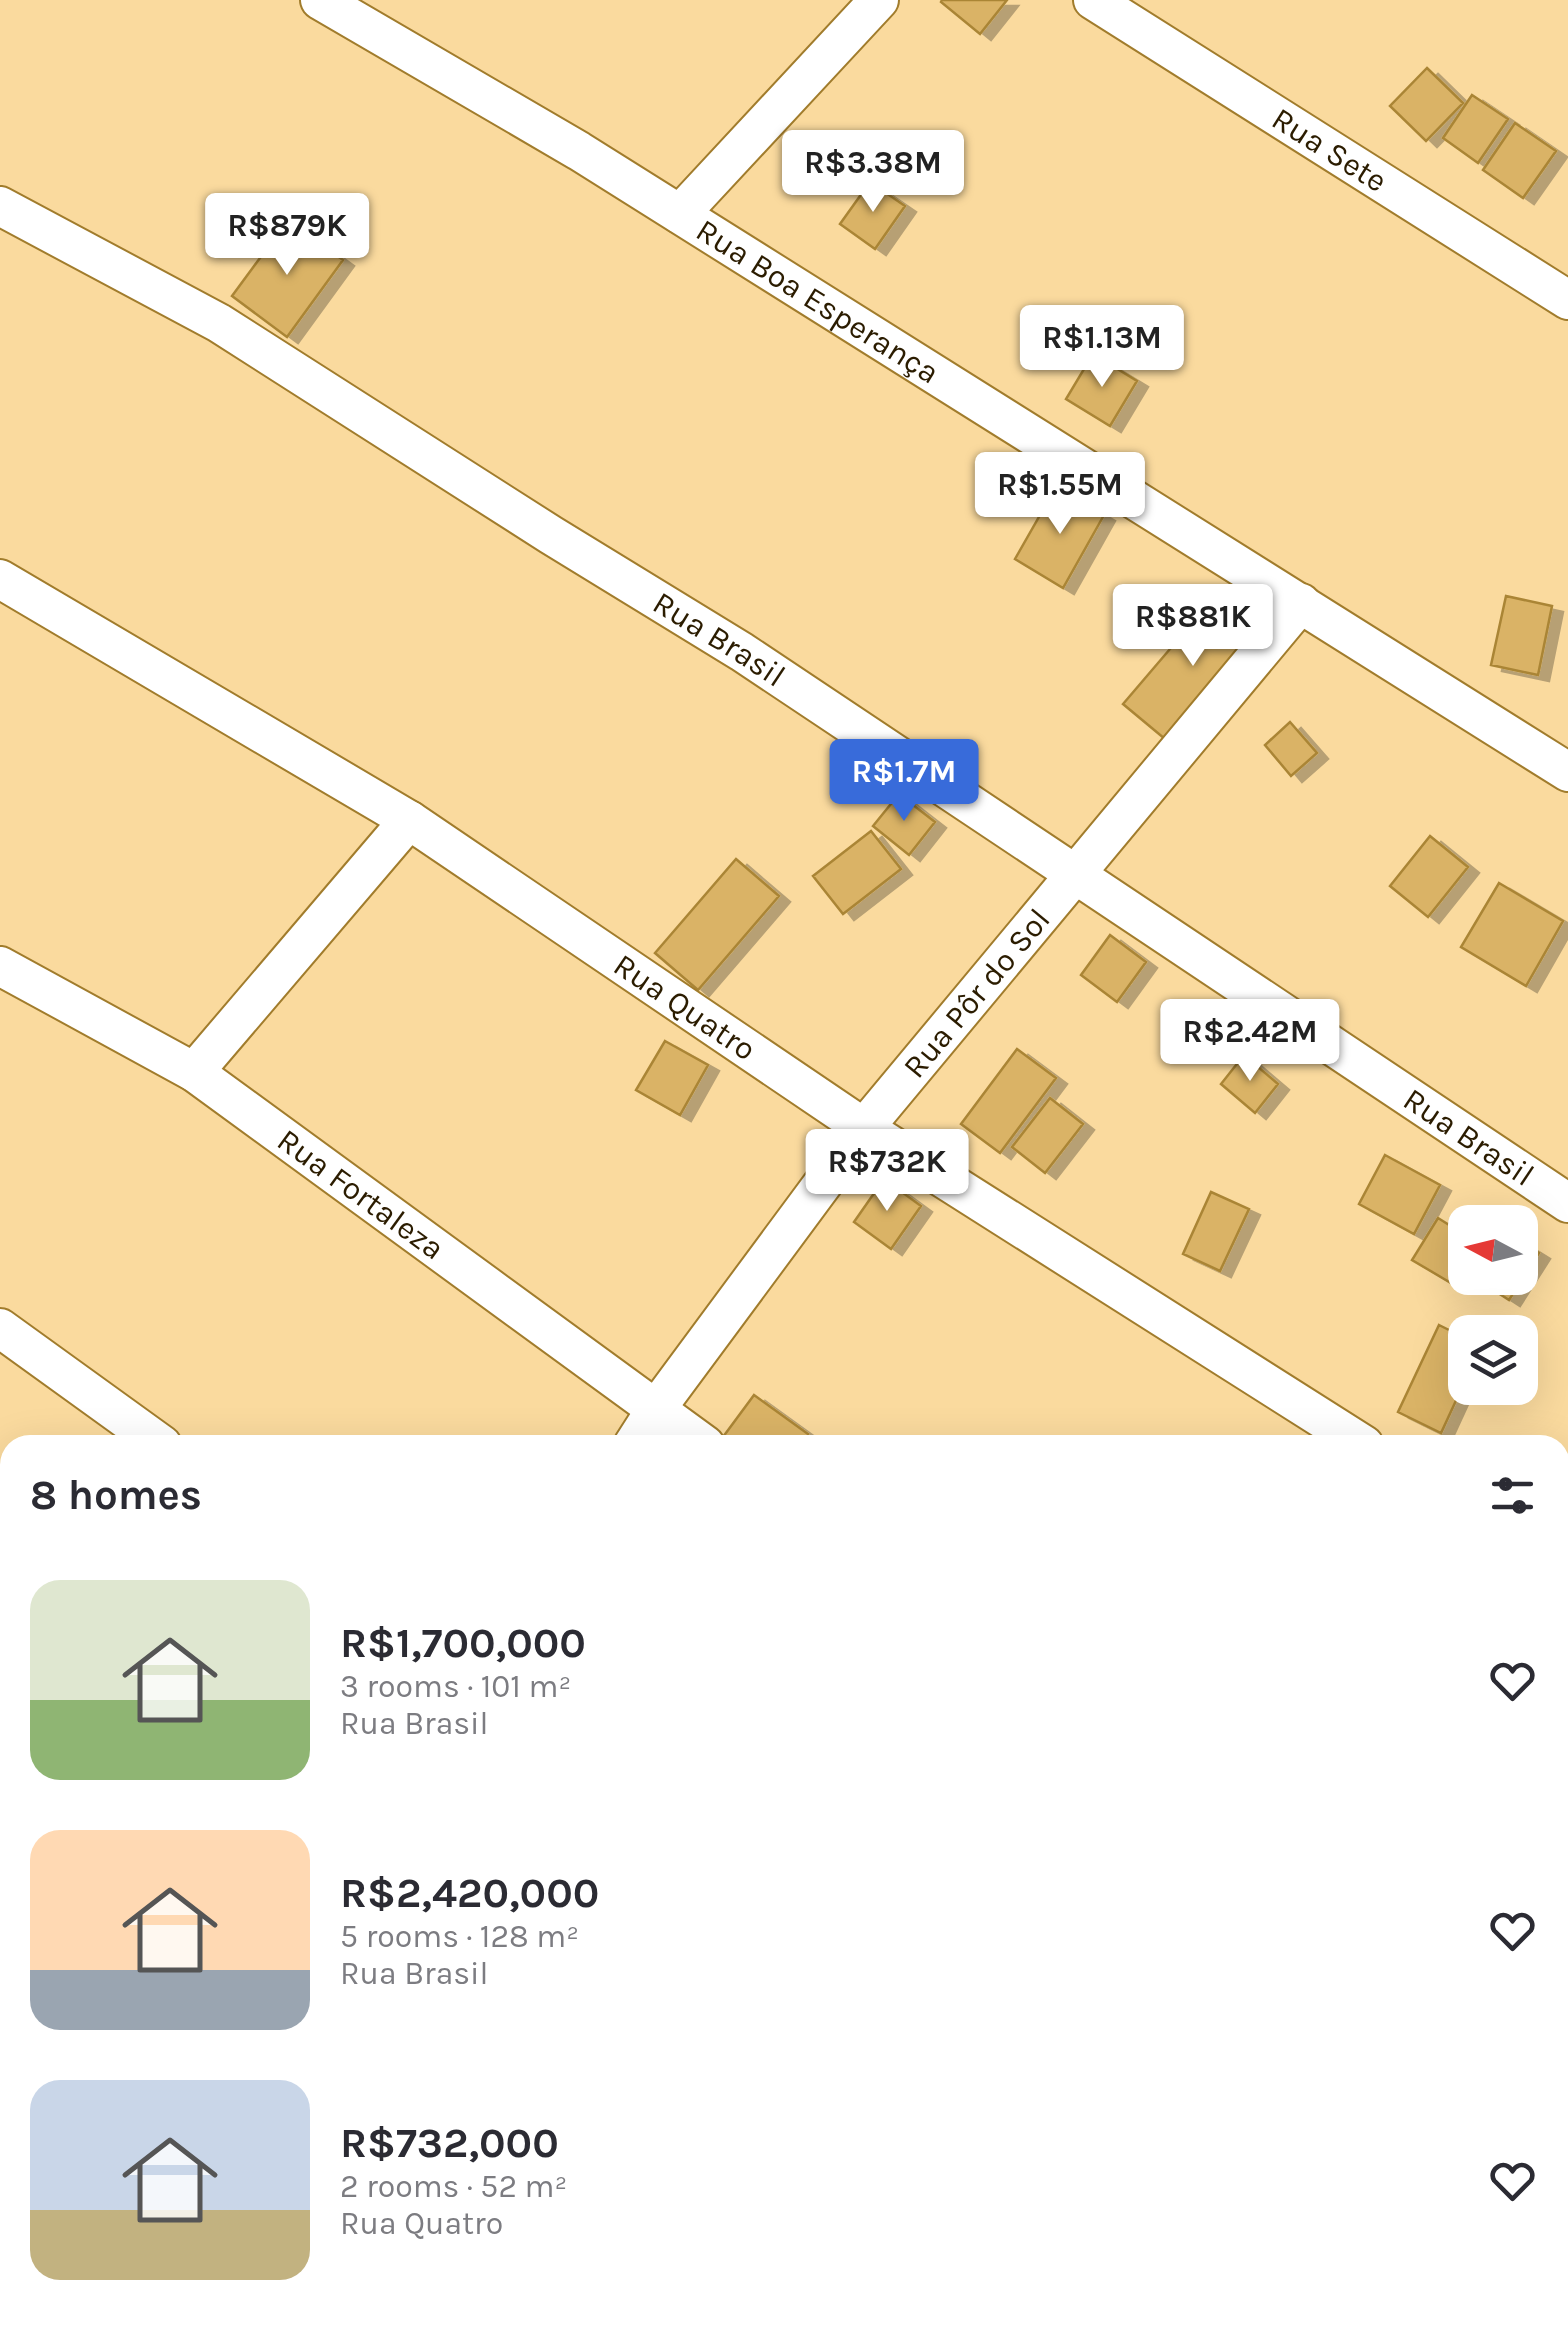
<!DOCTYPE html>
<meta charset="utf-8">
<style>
body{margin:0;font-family:Karla,sans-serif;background:#f2f2f3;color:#2b2b33;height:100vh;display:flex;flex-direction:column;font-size:38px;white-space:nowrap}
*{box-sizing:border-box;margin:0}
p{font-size:32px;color:#7c7c81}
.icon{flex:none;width:55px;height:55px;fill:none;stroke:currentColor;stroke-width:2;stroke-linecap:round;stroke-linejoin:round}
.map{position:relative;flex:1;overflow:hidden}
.sheet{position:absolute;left:0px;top:1435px;width:1570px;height:892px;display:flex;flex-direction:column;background:#fff;border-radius:30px 30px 0 0;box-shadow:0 10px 40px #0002}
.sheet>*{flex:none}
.needle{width:65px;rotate:277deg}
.controls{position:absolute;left:1448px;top:1205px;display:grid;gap:20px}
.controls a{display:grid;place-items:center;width:90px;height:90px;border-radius:20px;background:#fff;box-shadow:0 10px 40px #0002;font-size:50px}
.price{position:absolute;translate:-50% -85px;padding:0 22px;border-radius:10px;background:#fff;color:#222;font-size:32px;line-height:65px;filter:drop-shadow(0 2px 5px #0008)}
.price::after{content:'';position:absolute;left:50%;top:60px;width:30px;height:22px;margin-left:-15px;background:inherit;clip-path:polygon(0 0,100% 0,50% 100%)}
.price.selected{background:#386bda;color:#fff}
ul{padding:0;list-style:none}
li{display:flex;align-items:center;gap:30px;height:250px;padding:0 30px}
li span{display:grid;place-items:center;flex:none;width:280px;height:200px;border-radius:30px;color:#555}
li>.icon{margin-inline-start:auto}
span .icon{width:120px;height:120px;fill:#fffc;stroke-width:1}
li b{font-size:42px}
h2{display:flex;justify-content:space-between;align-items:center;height:120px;padding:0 30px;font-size:42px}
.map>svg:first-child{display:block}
.building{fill:#dab366;stroke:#aa8536;stroke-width:2.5;filter:url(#shadow)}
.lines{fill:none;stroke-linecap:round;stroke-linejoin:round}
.minor-casing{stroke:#a17c2c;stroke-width:42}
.minor{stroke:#fff;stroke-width:38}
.labels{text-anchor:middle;stroke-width:10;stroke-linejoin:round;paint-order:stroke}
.street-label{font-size:32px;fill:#2b1c00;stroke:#faeacc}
</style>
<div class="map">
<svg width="1568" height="2327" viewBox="0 0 1568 2327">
<defs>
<filter id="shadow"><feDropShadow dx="11" dy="6" stdDeviation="0" flood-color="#0004"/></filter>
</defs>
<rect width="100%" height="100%" fill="#fada9e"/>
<path class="building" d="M942 0H1007L980 34 941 2Z
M1427 68 1463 103 1426 141 1390 106Z
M1472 95 1508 119 1478 163 1443 138Z
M1515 123 1556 151 1523 198 1483 170Z
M870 182 905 206 875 249 840 224Z
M288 220 343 260 287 337 232 296Z
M1093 354 1137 381 1110 426 1066 399Z
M1056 487 1104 515 1063 588 1015 559Z
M1217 594 1263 634 1171 744 1123 704Z
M1506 596 1552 606 1538 675 1491 665Z
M1290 722 1317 753 1291 776 1265 745Z
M899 794 935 822 909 855 873 826Z
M871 831 901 869 843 914 813 876Z
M1430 836 1468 867 1428 917 1390 886Z
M736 859 779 896 698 990 655 953Z
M1499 883 1563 921 1526 986 1461 947Z
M1110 935 1146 962 1117 1002 1081 975Z
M665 1041 708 1065 680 1115 636 1090Z
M1017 1049 1056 1078 1000 1153 961 1124Z
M1244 1055 1278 1084 1255 1113 1221 1084Z
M1050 1098 1083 1124 1045 1173 1012 1147Z
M1385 1155 1440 1185 1414 1234 1359 1204Z
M884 1179 921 1206 891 1249 854 1222Z
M1211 1192 1249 1209 1220 1271 1183 1254Z
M1438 1218 1465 1235V1271L1456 1286 1412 1260Z
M1520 1241 1539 1253 1509 1300 1475 1278H1520Z
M1439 1325 1465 1338V1381L1441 1433 1398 1412Z
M754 1395 808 1434 800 1445H725L720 1441Z
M1560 1779 1568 1786V1809L1560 1818Z"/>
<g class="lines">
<g class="minor-casing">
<g id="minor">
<path id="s1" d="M320 0 579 151 1568 772"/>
<path id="s2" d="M1093 0 1568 300"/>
<path id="s3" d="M0 206 219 323 551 535 742 652 1568 1203"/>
<path d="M680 214 879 0"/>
<path id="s4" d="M0 579 409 820 864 1128 1364 1445"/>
<path id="s5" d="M0 966 194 1072 705 1445"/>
<path d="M194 1072 409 820"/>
<path d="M0 1328 162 1445"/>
<path id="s6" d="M633 1445 656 1409 864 1128 1301 603"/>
<path d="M1560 1574 1568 1579"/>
<path d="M0 1727 10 1733"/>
<path d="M1560 1964 1568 1971"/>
<path d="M0 2207 10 2213"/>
<path d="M160 2318 172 2327"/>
<path d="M774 2318 785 2327"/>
<path d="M1462 2318 1482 2327"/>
</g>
</g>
<use href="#minor" class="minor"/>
</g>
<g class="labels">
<g class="street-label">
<text dy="11" stroke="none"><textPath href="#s2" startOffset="280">Rua Sete</textPath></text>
<text dy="11" stroke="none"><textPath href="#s1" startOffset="582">Rua Boa Esperança</textPath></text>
<text dy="11" stroke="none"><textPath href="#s3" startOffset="840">Rua Brasil</textPath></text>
<text dy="11" stroke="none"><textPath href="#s6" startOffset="568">Rua Pôr do Sol</textPath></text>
<text dy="11" stroke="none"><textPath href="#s4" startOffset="808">Rua Quatro</textPath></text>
<text dy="11" stroke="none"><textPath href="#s3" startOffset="1740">Rua Brasil</textPath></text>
<text dy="11" stroke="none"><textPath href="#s5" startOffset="428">Rua Fortaleza</textPath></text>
</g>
</g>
</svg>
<div class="controls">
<a><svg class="needle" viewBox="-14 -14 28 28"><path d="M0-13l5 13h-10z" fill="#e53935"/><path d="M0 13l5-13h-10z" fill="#7c7c81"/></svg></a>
<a><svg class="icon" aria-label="layers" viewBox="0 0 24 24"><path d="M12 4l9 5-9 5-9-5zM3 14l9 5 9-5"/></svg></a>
</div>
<b class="price" style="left:873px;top:215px">R$3.38M</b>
<b class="price" style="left:287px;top:278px">R$879K</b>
<b class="price" style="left:1102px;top:390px">R$1.13M</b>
<b class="price" style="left:1060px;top:537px">R$1.55M</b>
<b class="price" style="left:1193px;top:669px">R$881K</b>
<b class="price selected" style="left:904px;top:824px">R$1.7M</b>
<b class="price" style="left:1250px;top:1084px">R$2.42M</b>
<b class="price" style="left:887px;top:1214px">R$732K</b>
<section class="sheet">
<h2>8 homes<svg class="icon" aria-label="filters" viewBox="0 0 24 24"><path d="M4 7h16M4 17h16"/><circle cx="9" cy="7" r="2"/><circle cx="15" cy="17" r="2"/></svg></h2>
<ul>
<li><span style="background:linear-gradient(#dfe7d0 60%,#8fb573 0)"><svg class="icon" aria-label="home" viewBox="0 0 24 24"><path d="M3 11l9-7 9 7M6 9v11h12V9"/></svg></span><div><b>R$1,700,000</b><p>3 rooms · 101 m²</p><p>Rua Brasil</p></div><svg class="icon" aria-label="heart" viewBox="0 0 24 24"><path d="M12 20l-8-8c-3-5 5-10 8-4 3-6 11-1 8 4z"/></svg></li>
<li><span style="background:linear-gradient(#ffd9b3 70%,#9aa5b1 0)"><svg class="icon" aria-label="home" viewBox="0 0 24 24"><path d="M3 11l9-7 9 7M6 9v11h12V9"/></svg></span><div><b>R$2,420,000</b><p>5 rooms · 128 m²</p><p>Rua Brasil</p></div><svg class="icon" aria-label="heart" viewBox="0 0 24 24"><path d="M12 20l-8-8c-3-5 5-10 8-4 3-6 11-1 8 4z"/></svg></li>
<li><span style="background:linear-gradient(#c9d6e8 65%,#c2b280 0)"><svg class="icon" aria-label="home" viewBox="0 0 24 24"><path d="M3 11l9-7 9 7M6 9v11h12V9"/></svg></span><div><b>R$732,000</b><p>2 rooms · 52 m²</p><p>Rua Quatro</p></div><svg class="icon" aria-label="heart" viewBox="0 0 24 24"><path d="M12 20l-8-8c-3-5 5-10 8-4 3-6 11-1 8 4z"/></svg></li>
</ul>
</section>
</div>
